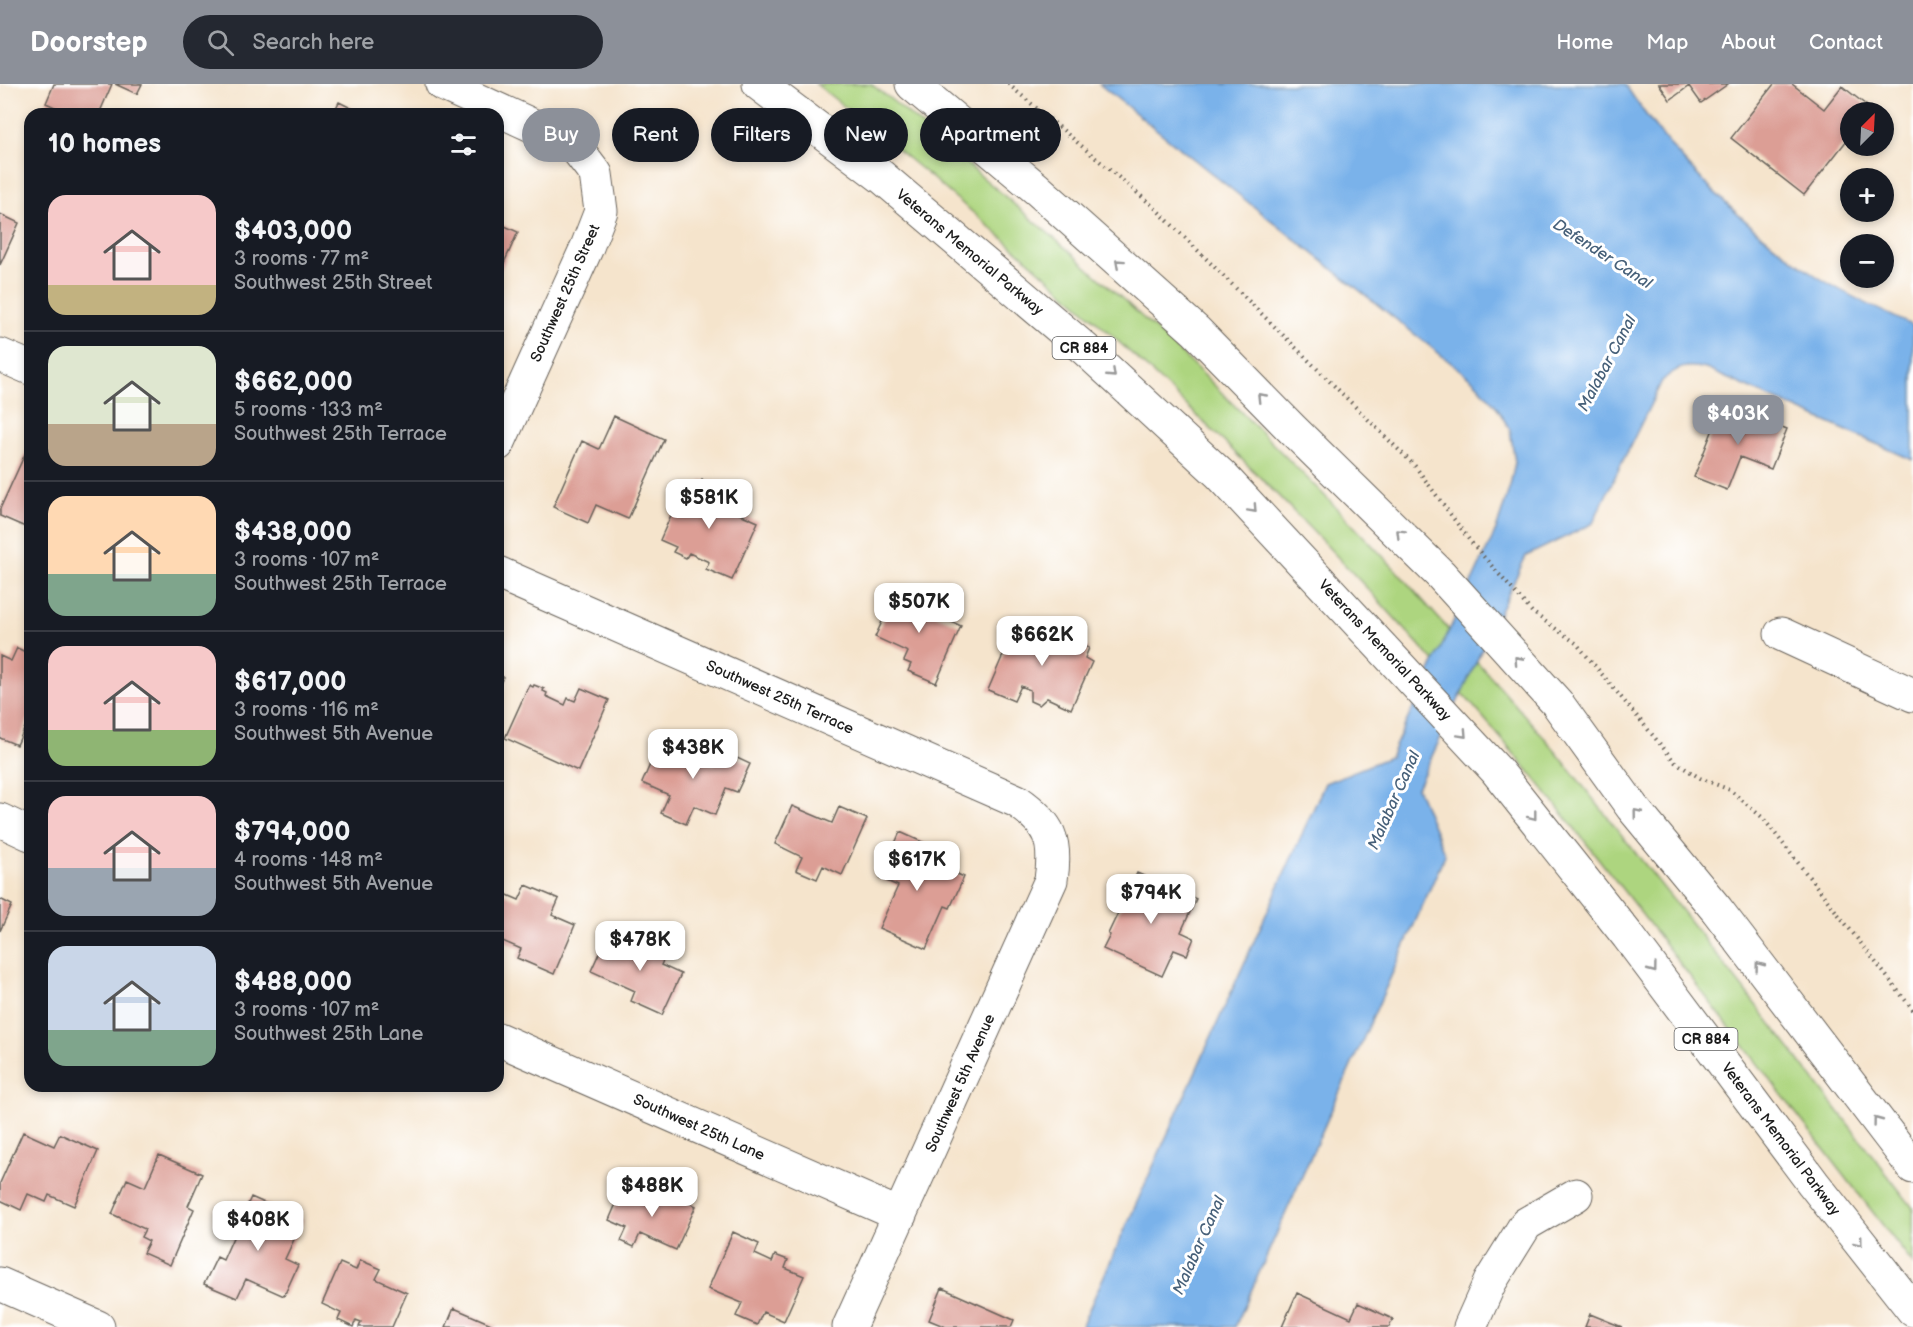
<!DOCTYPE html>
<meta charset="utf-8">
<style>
body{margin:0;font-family:"Balsamiq Sans",sans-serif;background:#242831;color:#f1f3f6;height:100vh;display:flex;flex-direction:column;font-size:22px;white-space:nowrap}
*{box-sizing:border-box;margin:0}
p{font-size:20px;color:#9ea1a6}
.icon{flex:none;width:33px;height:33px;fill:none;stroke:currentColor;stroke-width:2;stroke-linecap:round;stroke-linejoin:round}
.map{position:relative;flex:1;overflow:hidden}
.panel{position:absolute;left:24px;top:24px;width:480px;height:984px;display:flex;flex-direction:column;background:#171b24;border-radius:18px;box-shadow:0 3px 9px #0003}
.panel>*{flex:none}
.guide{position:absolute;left:522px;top:24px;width:570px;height:54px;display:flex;gap:12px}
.needle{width:39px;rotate:24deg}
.fabs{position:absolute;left:1840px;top:18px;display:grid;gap:12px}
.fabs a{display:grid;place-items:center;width:54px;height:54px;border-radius:50%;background:#171b24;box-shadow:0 3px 9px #0003;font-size:30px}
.price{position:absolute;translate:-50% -51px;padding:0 14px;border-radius:12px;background:#fff;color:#222;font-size:20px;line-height:39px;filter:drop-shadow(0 2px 3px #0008)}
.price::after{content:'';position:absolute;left:50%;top:36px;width:18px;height:14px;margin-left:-9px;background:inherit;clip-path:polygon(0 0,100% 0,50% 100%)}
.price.current{background:#8c9099;color:#fff}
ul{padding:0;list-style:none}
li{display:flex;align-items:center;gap:18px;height:150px;padding:0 24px}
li+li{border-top:2px solid #363941}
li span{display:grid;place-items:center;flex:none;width:168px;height:120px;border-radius:18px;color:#555}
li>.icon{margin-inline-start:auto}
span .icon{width:72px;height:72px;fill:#fffc;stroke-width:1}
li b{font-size:26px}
h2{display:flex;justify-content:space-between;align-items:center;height:72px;padding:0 24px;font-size:26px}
.pill{padding:0 21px;border-radius:27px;background:#171b24;box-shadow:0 3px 9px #0003;font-size:21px;line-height:54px}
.pill.current{background:#8c9099;color:#fff}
header{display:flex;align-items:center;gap:36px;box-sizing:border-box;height:84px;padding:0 30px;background:#8c9099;color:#fff}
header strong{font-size:28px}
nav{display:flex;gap:33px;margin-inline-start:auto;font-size:21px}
.search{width:420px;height:54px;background:#242831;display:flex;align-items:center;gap:15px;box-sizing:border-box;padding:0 21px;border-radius:33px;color:#9ea1a6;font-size:22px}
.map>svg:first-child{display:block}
.green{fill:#add57f;stroke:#64784e;stroke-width:1.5}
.water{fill:#7ab2ea;stroke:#4b6783;stroke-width:1.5}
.building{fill:#dc9e95}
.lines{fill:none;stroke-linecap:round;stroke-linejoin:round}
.minor-casing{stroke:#68625a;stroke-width:35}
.trunk-casing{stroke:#68625a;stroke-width:35}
.path{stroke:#68625a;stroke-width:4;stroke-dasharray:1.5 4.5;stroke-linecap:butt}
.minor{stroke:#fff;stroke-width:33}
.trunk{stroke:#fff;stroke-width:33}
.oneway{stroke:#999}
.labels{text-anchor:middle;stroke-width:6;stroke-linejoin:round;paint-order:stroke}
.shield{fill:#fff;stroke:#606060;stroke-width:1.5}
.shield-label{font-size:14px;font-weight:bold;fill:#1c1c1c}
.street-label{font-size:15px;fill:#1c1c1c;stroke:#fff}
.water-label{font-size:16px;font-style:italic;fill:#466079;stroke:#fff}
</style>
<header>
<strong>Doorstep</strong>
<div class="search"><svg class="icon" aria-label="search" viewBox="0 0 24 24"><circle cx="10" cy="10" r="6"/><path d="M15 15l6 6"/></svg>Search here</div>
<nav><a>Home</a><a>Map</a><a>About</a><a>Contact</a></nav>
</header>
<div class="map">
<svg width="1913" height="1243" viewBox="0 0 1913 1243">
<rect width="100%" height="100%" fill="#fff"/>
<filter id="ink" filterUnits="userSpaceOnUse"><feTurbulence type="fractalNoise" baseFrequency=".0167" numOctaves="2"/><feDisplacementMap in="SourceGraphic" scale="12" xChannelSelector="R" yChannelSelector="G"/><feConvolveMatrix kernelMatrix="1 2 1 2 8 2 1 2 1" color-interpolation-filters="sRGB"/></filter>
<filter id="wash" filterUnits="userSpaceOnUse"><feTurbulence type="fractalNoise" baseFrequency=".008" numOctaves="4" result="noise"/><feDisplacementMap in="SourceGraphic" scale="24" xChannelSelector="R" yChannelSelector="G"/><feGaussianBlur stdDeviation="1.35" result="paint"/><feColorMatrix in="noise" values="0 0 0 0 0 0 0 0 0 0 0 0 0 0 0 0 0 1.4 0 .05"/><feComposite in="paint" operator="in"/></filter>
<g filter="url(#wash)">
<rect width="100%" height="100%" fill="#f5e4cc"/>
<path class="green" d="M816 0H871L893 17 1068 166 1125 217 1204 291 1323 410 1395 485 1549 659 1771 940 1913 1124V1180C1842 1088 1770 996 1699 904 1626 810 1554 715 1476 625 1276 395 1055 188 816 0Z"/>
<path class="water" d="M1099 0H1625C1670 72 1746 144 1815 191 1845 211 1881 226 1913 242V376L1706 285C1686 280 1677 283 1662 297L1592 440 1526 472 1417 704 1445 771 1235 1243H1081L1325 699 1390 673 1496 446 1510 402 1515 378 1510 346 1496 322 1475 298Z"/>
<g id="blocks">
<path class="building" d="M54 0H112L99 30H70L46 19Z
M115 0H142L137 10Z
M1659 0H1728L1701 19 1689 2 1670 16Z
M1774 0H1792L1824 25 1842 2 1871 25 1868 28H1851V51L1804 111 1731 54Z
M339 18 363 30H333Z
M0 130 19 139 0 181Z
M498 139 518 148 498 192Z
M1723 320 1787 345 1771 385 1740 373 1727 406 1694 393Z
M614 332 664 355 628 435 596 421 588 439 553 423 582 357 599 365Z
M30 359V445L0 432V425Z
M702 396 726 406 719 421 758 438 732 496 706 485 709 478 689 469 686 474 673 468 676 463 660 456 683 404 696 410Z
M917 506 940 517 934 530 961 542 936 599 908 587 911 580 904 577 908 568 875 553 894 512 911 519Z
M1037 538 1077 556 1076 558 1089 564 1085 574 1092 578 1071 625 1047 614 1039 621 1030 617V606L1021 602 1014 617 988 606 1015 543 1031 550Z
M17 564 30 570V632L17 661 0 654V572L11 577Z
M498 591 503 593 498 605Z
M529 601 533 603 534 601 544 605 543 607 547 609 546 612 565 621 568 614 575 617 581 604 609 616 578 687 505 654Z
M660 657 714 681 720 666 750 680 737 708 726 704 715 731 694 722 686 740 661 729 669 711 642 699Z
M792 722 832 739 839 723 867 735 842 791 823 782 817 795 796 786 802 773 775 760Z
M900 748 931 762 925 776 964 793 950 824 945 822 926 865 879 844 898 802 880 794Z
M1137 789 1196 815 1181 848 1194 854 1187 871 1174 866 1162 892 1103 865 1110 851 1108 850Z
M526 801 559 815 552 831 575 841 554 890 517 874 521 865 498 855V820L503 809 519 816Z
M0 815 12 821 0 847Z
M649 852 670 861 661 881 681 890 662 931 631 917 635 907 591 887 605 856 627 866Z
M23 1048 54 1062 60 1050 98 1067 74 1122 49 1111 46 1118 28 1110 21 1126 0 1116V1099Z
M159 1071 202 1090 188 1122 194 1125 170 1181 143 1169 149 1157 141 1153 145 1145 112 1130 127 1095 145 1103Z
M624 1101 664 1119 669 1110 696 1122 676 1166 640 1150 634 1163 621 1157 627 1144 609 1136Z
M251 1113 303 1136 285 1175 298 1181 284 1212 246 1195 237 1214 204 1200 217 1173 223 1176Z
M733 1148 759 1160 755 1170 772 1178 775 1171 788 1176 785 1184 804 1192 784 1237 763 1228 757 1241 736 1232 742 1219 708 1205Z
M360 1176 381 1185 376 1195 407 1209 392 1243H359L361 1238 356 1236 353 1243 338 1236 341 1229 322 1220 340 1179 356 1186Z
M942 1204 1014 1236 1011 1243H946L929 1236Z
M1297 1209 1351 1234 1358 1219 1393 1235 1389 1243H1282Z
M454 1224 498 1243H446Z
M1590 1230 1622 1243H1585Z"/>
</g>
</g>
<g filter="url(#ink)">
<use href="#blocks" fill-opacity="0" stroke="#68625a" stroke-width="1.5"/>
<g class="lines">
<g class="minor-casing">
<path id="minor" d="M442 0 573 60 596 90 601 127 587 163 498 360
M0 271 30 284
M498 489 1017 717C1050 740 1057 756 1051 796L849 1243
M1781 550 1913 611
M0 736 30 750
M498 955 900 1131
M0 1200 98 1243
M1470 1243 1490 1198 1526 1140 1576 1111"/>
</g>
<g class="trunk-casing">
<path id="trunk" d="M759 0 882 93 1086 266 1221 391 1496 686 1628 852 1813 1099 1913 1226
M912 0 1037 105 1196 247 1291 344 1441 491 1557 619 1632 723 1717 826 1913 1083"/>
</g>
<path class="path" d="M1008 0 1154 123 1415 382 1470 457 1532 528 1576 559 1675 678 1700 694 1730 706 1763 734 1913 926"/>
<use href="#minor" class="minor"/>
<use href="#trunk" class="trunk"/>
</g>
<defs><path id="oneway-chevron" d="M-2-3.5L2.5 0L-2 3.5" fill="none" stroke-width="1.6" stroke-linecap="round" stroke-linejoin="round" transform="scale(1.5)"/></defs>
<g class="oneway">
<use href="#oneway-chevron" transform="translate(1119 179) rotate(-138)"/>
<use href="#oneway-chevron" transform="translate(1112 290) rotate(43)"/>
<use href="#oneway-chevron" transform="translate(1261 313) rotate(-134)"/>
<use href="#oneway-chevron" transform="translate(1253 425) rotate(47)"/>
<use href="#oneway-chevron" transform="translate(1400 449) rotate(-135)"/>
<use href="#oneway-chevron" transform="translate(1518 576) rotate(-132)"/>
<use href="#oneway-chevron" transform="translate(1463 650) rotate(47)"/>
<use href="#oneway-chevron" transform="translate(1637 729) rotate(-129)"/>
<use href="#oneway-chevron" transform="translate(1533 732) rotate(52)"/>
<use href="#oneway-chevron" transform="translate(1759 882) rotate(-127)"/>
<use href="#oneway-chevron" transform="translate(1653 885) rotate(53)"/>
<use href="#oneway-chevron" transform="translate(1877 1037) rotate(-127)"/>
<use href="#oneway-chevron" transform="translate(1859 1158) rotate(51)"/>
</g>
</g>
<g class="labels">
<g class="shield">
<rect x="1052.5" y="253" width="63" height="22" rx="4.5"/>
<rect x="1674.5" y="944" width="63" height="22" rx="4.5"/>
</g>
<g class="shield-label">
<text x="1084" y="269">CR 884</text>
<text x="1706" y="960">CR 884</text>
</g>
<g class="street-label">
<text transform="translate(970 168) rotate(40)" y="5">Veterans Memorial Parkway</text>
<text transform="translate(565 209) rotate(-66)" y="5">Southwest 25th Street</text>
<text transform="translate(1385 566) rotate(47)" y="5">Veterans Memorial Parkway</text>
<text transform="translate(780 613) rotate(24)" y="5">Southwest 25th Terrace</text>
<text transform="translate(960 999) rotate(-66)" y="5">Southwest 5th Avenue</text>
<text transform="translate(699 1043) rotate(24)" y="5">Southwest 25th Lane</text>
<text transform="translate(1781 1055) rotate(53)" y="5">Veterans Memorial Parkway</text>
</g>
<g class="water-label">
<text transform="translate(1603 169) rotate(33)" y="6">Defender Canal</text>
<text transform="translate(1606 279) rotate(-62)" y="6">Malabar Canal</text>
<text transform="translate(1393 716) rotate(-66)" y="6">Malabar Canal</text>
<text transform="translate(1198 1161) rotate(-66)" y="6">Malabar Canal</text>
</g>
</g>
</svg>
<div class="fabs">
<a><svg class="needle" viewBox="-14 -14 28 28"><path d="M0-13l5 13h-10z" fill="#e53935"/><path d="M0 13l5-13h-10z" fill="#9ea1a6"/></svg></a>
<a>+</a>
<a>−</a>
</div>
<b class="price current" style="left:1738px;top:362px">$403K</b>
<b class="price" style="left:709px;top:446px">$581K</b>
<b class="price" style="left:919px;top:550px">$507K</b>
<b class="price" style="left:1042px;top:583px">$662K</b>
<b class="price" style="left:693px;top:696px">$438K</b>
<b class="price" style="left:917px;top:808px">$617K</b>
<b class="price" style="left:1151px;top:841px">$794K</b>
<b class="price" style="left:640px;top:888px">$478K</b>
<b class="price" style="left:652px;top:1134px">$488K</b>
<b class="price" style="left:258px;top:1168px">$408K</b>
<div class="guide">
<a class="pill current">Buy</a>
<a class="pill">Rent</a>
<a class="pill">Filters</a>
<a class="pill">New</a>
<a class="pill">Apartment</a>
</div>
<section class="panel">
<h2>10 homes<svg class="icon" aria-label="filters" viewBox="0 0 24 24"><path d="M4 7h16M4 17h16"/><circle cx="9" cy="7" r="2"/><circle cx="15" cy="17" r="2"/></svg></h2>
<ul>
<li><span style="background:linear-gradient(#f6c9c9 75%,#c2b280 0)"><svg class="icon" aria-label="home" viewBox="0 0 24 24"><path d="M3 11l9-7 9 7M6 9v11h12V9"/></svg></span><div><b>$403,000</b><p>3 rooms · 77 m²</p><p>Southwest 25th Street</p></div></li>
<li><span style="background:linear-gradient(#dfe7d0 65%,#b9a48a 0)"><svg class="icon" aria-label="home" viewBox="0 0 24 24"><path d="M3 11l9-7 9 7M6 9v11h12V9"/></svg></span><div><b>$662,000</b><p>5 rooms · 133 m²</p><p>Southwest 25th Terrace</p></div></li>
<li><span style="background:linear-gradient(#ffd9b3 65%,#7fa58c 0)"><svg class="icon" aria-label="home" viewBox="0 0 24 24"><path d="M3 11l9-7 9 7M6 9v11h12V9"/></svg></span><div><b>$438,000</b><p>3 rooms · 107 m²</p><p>Southwest 25th Terrace</p></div></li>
<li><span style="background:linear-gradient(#f6c9c9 70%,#8fb573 0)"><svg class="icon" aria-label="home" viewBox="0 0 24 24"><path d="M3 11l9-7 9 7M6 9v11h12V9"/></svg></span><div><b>$617,000</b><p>3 rooms · 116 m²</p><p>Southwest 5th Avenue</p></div></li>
<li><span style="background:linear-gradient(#f6c9c9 60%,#9aa5b1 0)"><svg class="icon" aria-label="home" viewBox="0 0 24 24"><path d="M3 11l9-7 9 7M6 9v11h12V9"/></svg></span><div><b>$794,000</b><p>4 rooms · 148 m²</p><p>Southwest 5th Avenue</p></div></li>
<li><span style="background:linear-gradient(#c9d6e8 70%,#7fa58c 0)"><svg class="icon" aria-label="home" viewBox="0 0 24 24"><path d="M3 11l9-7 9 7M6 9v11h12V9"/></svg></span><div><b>$488,000</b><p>3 rooms · 107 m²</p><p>Southwest 25th Lane</p></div></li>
</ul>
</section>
</div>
